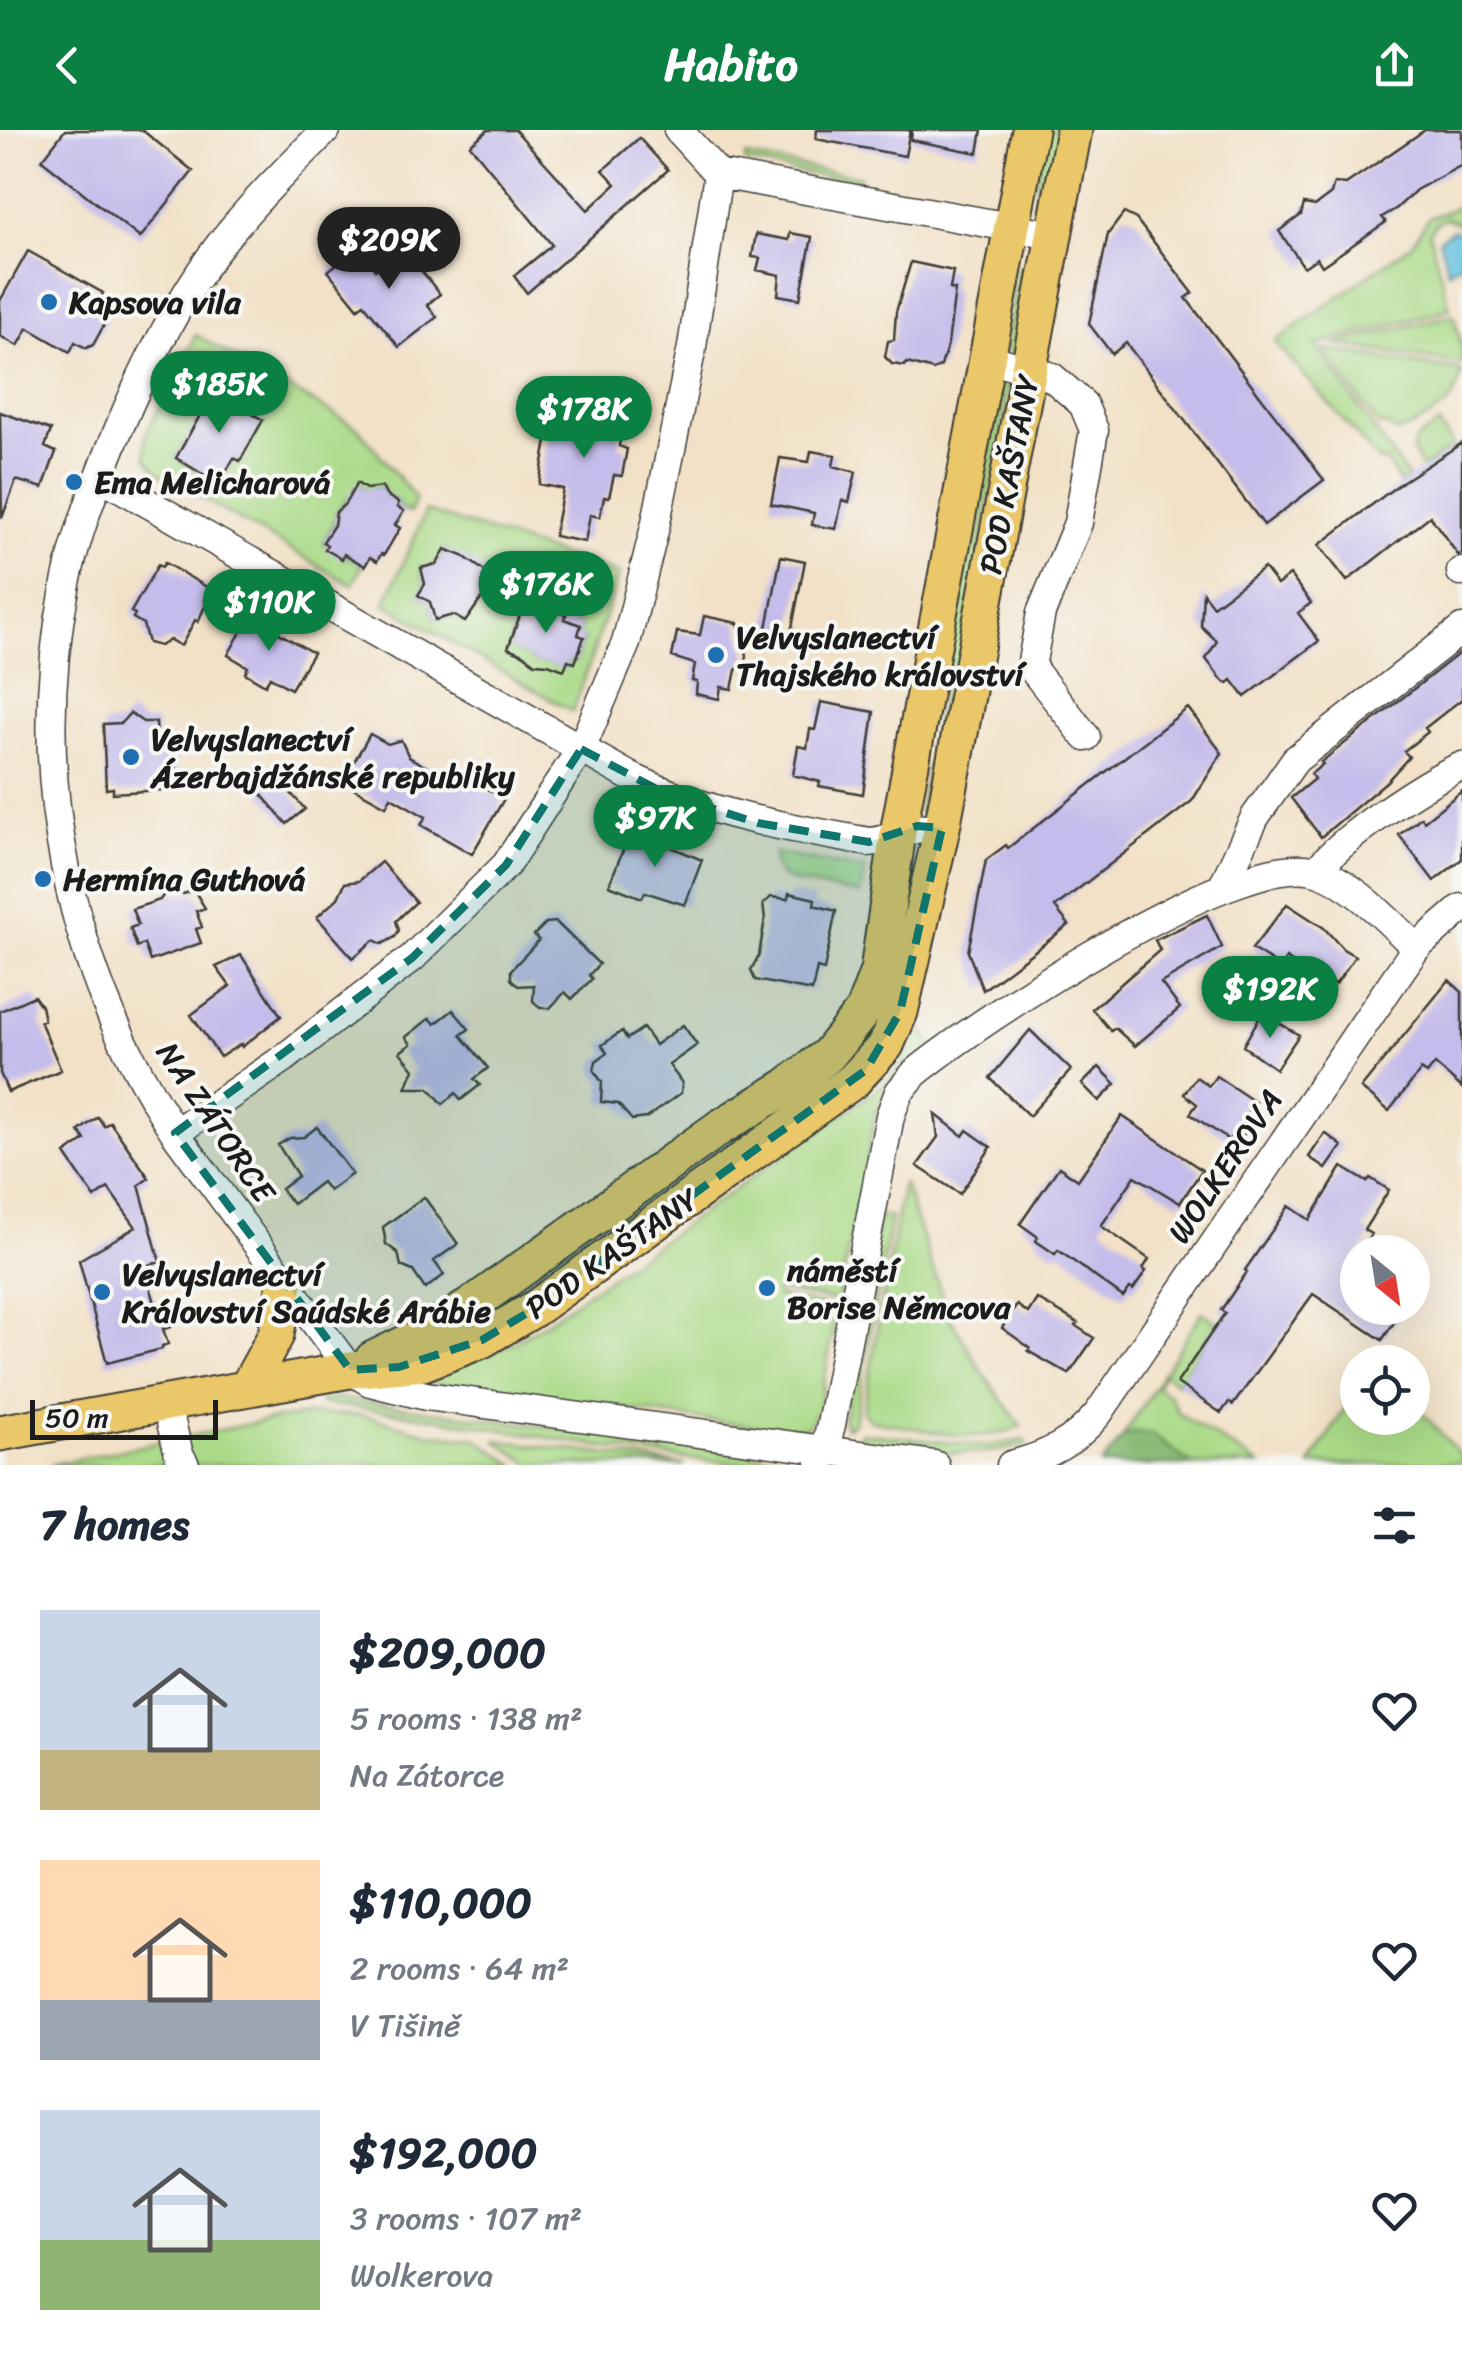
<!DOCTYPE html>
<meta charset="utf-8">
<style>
body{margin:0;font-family:Sriracha,sans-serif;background:#f6f6f7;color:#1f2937;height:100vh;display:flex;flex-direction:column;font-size:38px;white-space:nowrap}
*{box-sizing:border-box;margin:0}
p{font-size:32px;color:#747a83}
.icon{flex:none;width:55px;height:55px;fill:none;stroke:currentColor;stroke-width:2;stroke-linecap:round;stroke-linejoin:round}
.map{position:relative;height:1335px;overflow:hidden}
.details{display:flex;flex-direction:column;background:#fff;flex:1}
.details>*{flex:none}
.needle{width:65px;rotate:150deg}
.tools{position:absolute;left:1340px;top:1105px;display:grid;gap:20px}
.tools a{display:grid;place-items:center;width:90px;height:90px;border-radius:50%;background:#fff;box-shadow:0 10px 40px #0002;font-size:50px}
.scale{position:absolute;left:30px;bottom:25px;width:188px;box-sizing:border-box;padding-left:10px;border:5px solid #1c1c1c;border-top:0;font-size:28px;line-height:35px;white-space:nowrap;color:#1c1c1c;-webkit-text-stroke:8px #f6f6f2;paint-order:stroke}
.price{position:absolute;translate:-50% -85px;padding:0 22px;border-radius:35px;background:#0b8043;color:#fff;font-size:32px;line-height:65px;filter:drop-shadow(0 2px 5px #0008)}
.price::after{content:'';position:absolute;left:50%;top:60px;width:30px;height:22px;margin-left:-15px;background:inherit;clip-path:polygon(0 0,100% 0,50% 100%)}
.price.current{background:#222;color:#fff}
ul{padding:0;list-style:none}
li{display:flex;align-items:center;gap:30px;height:250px;padding:0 40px}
li span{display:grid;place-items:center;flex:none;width:280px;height:200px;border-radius:0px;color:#555}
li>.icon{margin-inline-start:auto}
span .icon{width:120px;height:120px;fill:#fffc;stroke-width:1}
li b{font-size:42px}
h2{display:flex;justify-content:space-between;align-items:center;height:120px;padding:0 40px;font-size:42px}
header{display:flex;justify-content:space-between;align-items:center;height:130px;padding:0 40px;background:#0b8043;color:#fff;font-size:45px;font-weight:700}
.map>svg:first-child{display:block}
.green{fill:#aada88;stroke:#637b52;stroke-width:2.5;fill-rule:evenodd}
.forest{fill:#87ba74;stroke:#526b48;stroke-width:2.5}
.water{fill:#5dc0db;stroke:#3c6e7c;stroke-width:2.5}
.building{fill:#c4bcea}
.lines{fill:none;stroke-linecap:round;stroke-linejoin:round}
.minor-casing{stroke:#3c3a36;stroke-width:31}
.major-casing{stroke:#3c3a36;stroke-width:39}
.minor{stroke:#fff;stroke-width:28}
.major{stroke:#eac769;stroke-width:35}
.marked{fill:#0f766e;fill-opacity:0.2;stroke:#0f766e;stroke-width:8;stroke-dasharray:20 12;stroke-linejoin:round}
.poi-dot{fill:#1f6fb2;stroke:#f6f6f2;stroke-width:4}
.labels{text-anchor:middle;stroke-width:8;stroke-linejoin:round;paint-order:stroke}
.poi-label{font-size:32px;font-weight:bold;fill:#1c1c1c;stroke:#f6f6f2;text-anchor:start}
.street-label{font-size:32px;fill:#1c1c1c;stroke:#f6f6f2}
</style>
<header><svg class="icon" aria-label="back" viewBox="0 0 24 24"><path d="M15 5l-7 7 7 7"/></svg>Habito<svg class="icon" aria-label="share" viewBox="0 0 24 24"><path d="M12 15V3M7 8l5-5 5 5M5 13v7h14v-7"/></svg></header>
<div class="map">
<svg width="1462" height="1335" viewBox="0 0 1462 1335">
<rect width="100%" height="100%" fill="#f6f6f2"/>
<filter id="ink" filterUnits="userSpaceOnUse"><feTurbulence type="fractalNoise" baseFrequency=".01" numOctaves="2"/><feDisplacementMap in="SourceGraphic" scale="20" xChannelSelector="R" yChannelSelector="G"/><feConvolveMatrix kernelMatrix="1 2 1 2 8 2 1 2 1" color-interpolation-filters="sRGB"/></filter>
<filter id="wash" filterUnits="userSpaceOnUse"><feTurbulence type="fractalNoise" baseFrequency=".0048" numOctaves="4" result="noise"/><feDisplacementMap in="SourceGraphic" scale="40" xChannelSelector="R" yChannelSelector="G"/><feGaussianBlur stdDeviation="2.25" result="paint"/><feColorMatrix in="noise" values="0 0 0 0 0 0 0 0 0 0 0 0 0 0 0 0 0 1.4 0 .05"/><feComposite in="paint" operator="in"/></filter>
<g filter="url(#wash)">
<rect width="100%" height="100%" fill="#f2e1c7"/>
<path class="green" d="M1043 0H1061L1041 81 1033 79Z
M746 26 860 47 859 53 745 32Z
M1462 75V95L1446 88 1436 93 1429 102 1450 179 1316 215 1408 348 1400 353 1385 330 1380 332 1275 212 1410 116 1429 88Z
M1017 138 1035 142 1014 224 1006 221Z
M1453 185 1462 215V234L1335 214Z
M196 205 358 298 416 369 410 383 397 377 399 373 386 365 382 357 374 358 372 362 360 355 336 382 334 394 323 412 342 428 344 424 363 435 352 455 158 343 146 327 145 306ZM218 256 244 271 240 277 263 290 240 330 234 328 219 353 176 328Z
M1324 219 1462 241C1461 248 1455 264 1451 270 1444 279 1407 302 1396 302L1385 294 1379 297Z
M1001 249 1010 251 933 679 926 684 919 682Z
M1439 294 1453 316 1422 338 1412 321 1416 310Z
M426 381 619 444 573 582 385 474ZM445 419C475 435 475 431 484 465L464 492 453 485 435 489 430 472 419 465 425 454 421 438 437 434ZM534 469 581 495 578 505 584 508 575 532 568 530 564 539 547 533H535L526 525 508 517 524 474Z
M774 723 865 740 860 764 793 752 781 746 775 738Z
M919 894 935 920 888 958 876 982 838 1171 777 1160 776 1166 837 1178 819 1279 807 1297 788 1301 424 1252 426 1248 507 1216 542 1195 879 958 902 933Z
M903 1052 949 1186 982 1242 1021 1296C978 1318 915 1297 870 1290L863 1282Z
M879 1085 891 1088 854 1292 846 1298 843 1292Z
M1202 1182 1218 1193 1177 1253 1162 1243 1157 1257 1170 1266 1178 1283 1260 1335C1240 1335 1214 1335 1195 1335 1167 1329 1159 1295 1123 1307Z
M1357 1259 1358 1288H1412L1413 1273 1462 1327V1333L1310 1335Z
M334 1268 786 1329 795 1335C636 1335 479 1287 321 1274L320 1270Z
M317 1284 362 1285 431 1304 475 1308 515 1335H49L274 1289Z
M861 1303 984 1316 1024 1310 1027 1315C969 1331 918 1320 860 1310Z
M495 1310 685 1335H532Z"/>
<path class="forest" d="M1137 1302 1152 1304 1192 1335H1101L1123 1307Z"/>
<path class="water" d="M1454 99 1462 105V132L1448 142 1439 109Z"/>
<g id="blocks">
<path class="building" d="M65 0H142L193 41 140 108 42 30Z
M488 0H515L588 80 616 54 603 40 639 8 668 40 527 163 514 146 552 115 470 15Z
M817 0H910L905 26 816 9Z
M912 0H982L978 23 911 10Z
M1425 0H1462V35L1416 60 1397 78 1382 87 1386 92 1322 136 1317 128 1304 137 1279 101 1301 85 1304 74 1315 76 1331 64 1334 53 1346 54Z
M1124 83 1136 89 1193 163 1186 168 1324 350 1264 395 1126 213 1112 224 1089 194 1108 104Z
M790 103 812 107 800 169 778 165 780 145 757 140 760 128 752 127 756 104 789 110Z
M358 117 375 140 403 118 440 164 427 175 437 187 399 217 364 174 358 178 328 141Z
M28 121 103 163 97 173 108 179 105 184 109 186 93 215 86 218 75 212 70 222 28 198 18 216 0 206V171Z
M911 132 953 141 950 159 955 160 948 214 941 236 933 240 907 233 905 236 892 234 885 227 888 211 894 210 896 182Z
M598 254 612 261 620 280 617 296 622 297 619 316 627 319 622 346 614 345 609 367H604L600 387 590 385 585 412 554 406 563 359 539 354 552 284 576 288 579 270Z
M217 255 244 271 240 277 263 290 240 331 234 328 219 354 176 328Z
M0 282 51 300 45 317 56 322 43 358 16 350 2 388Z
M1462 313V424L1458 425 1430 386 1347 451 1319 415 1402 352Z
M811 321 835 325 833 336 856 342 849 372 842 370 836 399 812 395 814 383 771 374 780 328 809 332Z
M357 353 366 359 382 357 386 365 399 373 397 377 404 381 395 395 400 398 384 425 381 424 377 431 370 427 365 436 344 424 342 429 325 419 327 415 323 412 334 395 336 382 345 374Z
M445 419 463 426 492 446 483 461 484 465 465 492 453 485 435 490 430 472 418 465 425 454 421 438 437 434Z
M781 426 805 431 790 508 766 503Z
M165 433 212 460 198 492 195 490 181 516 170 510 160 516 148 513 143 494 133 488 135 484 131 482 158 435 162 437Z
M1264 438 1277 455 1290 445 1311 473 1298 483 1319 511 1245 567 1232 550 1228 553 1223 551 1206 529 1217 511 1201 496 1203 463 1213 476Z
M534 469 566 485 564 489 581 495 578 505 584 507 575 533 568 530 564 540 548 534 535 533 523 524 508 518 524 474Z
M250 486 313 523 291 559 270 547 265 555 245 543 248 537 228 525Z
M704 486 738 493 747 525 746 532 736 540 732 559 721 557 719 569 696 564 697 552 692 551 695 534 672 527 677 502 700 505Z
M1462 521V569L1425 598 1428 602 1404 621 1409 627 1387 651 1321 707 1291 668 1314 649 1311 644 1323 634 1321 632Z
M821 572 874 582 863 664 819 656 820 652 793 645 798 616 807 618 810 599 815 600Z
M1188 578 1222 623 1192 671 1055 777 1069 795 983 860 968 822 986 730 1006 715 1008 718Z
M130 583 143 592H156L157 609H174L177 659 113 663V658L106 659 103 594 121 593Z
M370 604 388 614 401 610 409 627 448 649 453 639 504 669 472 724 421 695 426 687 391 667 386 676 348 655 354 645 348 642Z
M271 641 305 679 287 694 254 656Z
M1462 661V729L1434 751 1399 705 1421 687 1424 691Z
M631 700 702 730 685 775 645 762 642 768 609 755Z
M381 732 416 772 396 791 399 800 395 807 382 814 374 810 353 828 317 787 338 768 345 753 359 751Z
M167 760 184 764 194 760 205 778 196 781 202 797 196 799 201 813 150 831 144 814 137 817 130 798 138 795 132 779 160 770Z
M789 763 815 769 814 775 836 781 824 840 817 838 812 861 755 850 751 840 759 825 765 789 763 774 771 767 788 769Z
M1287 774 1324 798 1343 819 1355 826 1336 854 1317 843 1314 846 1286 828 1281 837 1252 819Z
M1207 785 1222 817 1161 853 1180 878 1135 916 1115 898 1111 901 1092 879 1160 820 1155 810Z
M556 792 599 834 589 845 592 849 572 869 565 862 550 878H540L533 871 534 855 518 856 511 849V840L539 810 534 805 546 793Z
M241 825 281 886 242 917 241 914 220 927 191 885 230 856 216 837Z
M1449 850 1462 862V958L1435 934 1427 944 1421 940 1389 981 1361 958Z
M34 866 41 876 44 890 40 891 61 940 8 962 0 943V881Z
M453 880 469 899 461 905 488 938 474 949 480 955 461 970 456 963 443 974 429 958H406L414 939 400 922 411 914 406 907 430 888 435 894Z
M1262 883 1299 905 1276 939 1243 916Z
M683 895 697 915 669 935 682 953 681 963 646 988 632 990 618 974 601 972 602 952 594 941 596 931 607 923 602 915 622 901 627 909 643 898 655 915Z
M1030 900 1071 940 1029 986 990 948Z
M1099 937 1116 954 1099 971 1082 954Z
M1216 946 1255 972 1248 982 1256 988 1243 1005 1236 1000 1229 1010 1190 984 1197 974 1184 964 1196 947 1209 956Z
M935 984 963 1006 967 1000 991 1017 960 1064 917 1036 938 1007Z
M1122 986 1202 1040 1180 1073 1135 1046 1101 1096 1149 1129 1143 1139 1146 1141 1133 1160 1130 1158 1123 1167 1058 1120 1055 1124 1036 1111 1038 1107 1020 1094 1059 1037 1078 1050Z
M98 987 104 996 110 992 149 1048 139 1055 160 1132 144 1136 156 1176 164 1173 171 1197 163 1199 168 1214 162 1216V1219L107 1233 79 1130 136 1097 108 1058 95 1068 65 1024 85 1010 79 1001Z
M317 997 352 1044 329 1061 322 1052 293 1074 281 1059 298 1046 278 1015 290 1008 304 1007Z
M1325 1003 1342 1016 1326 1039 1309 1027Z
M1342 1037 1367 1052 1370 1048 1389 1060 1364 1100 1371 1104 1361 1122H1358L1351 1140 1358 1144V1178H1404L1382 1210 1313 1164 1233 1275 1229 1272 1221 1283 1177 1253 1225 1183 1221 1180 1247 1142 1245 1140 1289 1076 1310 1090Z
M424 1067 458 1114 434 1131 444 1145 425 1159 413 1141 401 1136 398 1123 386 1114 383 1097Z
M1037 1169 1078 1193 1076 1196 1094 1208 1069 1244 1028 1221 1030 1218 1002 1198 1017 1175 1028 1183Z"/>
</g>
</g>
<g filter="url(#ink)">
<use href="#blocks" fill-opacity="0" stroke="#3c3a36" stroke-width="2.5"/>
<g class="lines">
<g class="minor-casing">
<path id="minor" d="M326 0C288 38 251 74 218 117 176 173 144 238 117 303 97 352 77 401 66 453 27 644 68 841 175 1003L350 1240 370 1252 426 1266 935 1335
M678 0 718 44 1054 105
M988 228 1052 247 1083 274 1094 300 1078 393 1041 483 1031 537 1086 607
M100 346 629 646C708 684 783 697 869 712 899 710 906 694 942 698
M1461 442H1462
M1317 741C1339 709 1425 652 1462 636
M1222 758 1255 687 1295 630 1462 499
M175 1003 283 929 412 828 506 735 581 619 626 513 655 397 692 217 718 44
M166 1273 179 1324 185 1335
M820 1335 831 1295 890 986 899 962 915 943C980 890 1233 722 1313 740 1346 747 1391 793 1416 818
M1011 1335C1047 1326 1074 1313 1098 1284L1416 818 1462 778"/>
</g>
<g class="major-casing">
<path id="major" d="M373 1229 425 1204 470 1176 719 998 786 957 828 925 863 881 878 841 898 703 1030 0
M247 1258 276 1205 285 1153
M0 1303 350 1240 423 1233 482 1210 534 1179 853 951 886 915 900 882 942 698 1074 0"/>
</g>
<use href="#minor" class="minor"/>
<use href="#major" class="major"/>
</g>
</g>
<path class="marked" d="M581 619 666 664 758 693 869 712 917 696 942 698 900 882 866 940 534 1179 482 1210 399 1237 350 1240 175 1003 412 828 506 735Z"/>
<g class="poi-dot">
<circle cx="49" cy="172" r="10"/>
<circle cx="74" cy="352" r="10"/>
<circle cx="716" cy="525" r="10"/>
<circle cx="131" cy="627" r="10"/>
<circle cx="43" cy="749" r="10"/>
<circle cx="767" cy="1158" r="10"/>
<circle cx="102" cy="1162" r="10"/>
</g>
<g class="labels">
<g class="poi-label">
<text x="69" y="183">Kapsova vila</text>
<text x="94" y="363">Ema Melicharová</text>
<text x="736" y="518">Velvyslanectví<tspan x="736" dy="37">Thajského království</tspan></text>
<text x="151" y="620">Velvyslanectví<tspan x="151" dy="37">Ázerbajdžánské republiky</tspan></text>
<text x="63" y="760">Hermína Guthová</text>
<text x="787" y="1151">náměstí<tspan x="787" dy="37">Borise Němcova</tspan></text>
<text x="122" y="1155">Velvyslanectví<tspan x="122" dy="37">Království Saúdské Arábie</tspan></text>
</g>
<g class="street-label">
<text transform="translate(1009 344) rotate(-79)" y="11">POD KAŠTANY</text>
<text transform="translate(216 992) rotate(56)" y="11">NA ZÁTORCE</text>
<text transform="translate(1225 1036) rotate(-56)" y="11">WOLKEROVA</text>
<text transform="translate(612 1123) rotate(-35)" y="11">POD KAŠTANY</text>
</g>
</g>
</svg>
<div class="tools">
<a><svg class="needle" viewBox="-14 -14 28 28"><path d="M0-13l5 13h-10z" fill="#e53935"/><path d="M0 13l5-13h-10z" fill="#747a83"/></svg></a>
<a><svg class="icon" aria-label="locate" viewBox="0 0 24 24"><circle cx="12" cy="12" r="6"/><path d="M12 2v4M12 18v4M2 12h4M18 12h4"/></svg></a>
</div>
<div class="scale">50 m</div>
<b class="price current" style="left:389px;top:162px">$209K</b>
<b class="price" style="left:219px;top:306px">$185K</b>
<b class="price" style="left:584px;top:331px">$178K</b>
<b class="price" style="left:546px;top:506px">$176K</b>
<b class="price" style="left:269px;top:524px">$110K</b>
<b class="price" style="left:655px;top:740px">$97K</b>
<b class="price" style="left:1270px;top:911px">$192K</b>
</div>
<section class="details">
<h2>7 homes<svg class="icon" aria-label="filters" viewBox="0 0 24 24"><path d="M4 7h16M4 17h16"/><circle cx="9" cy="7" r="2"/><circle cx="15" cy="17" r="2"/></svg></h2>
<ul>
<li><span style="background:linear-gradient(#c9d6e8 70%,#c2b280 0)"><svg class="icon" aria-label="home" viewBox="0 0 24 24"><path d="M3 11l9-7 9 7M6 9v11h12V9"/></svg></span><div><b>$209,000</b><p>5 rooms · 138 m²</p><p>Na Zátorce</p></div><svg class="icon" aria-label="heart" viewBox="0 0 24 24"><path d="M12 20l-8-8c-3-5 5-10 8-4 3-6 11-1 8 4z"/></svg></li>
<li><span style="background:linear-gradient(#ffd9b3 70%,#9aa5b1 0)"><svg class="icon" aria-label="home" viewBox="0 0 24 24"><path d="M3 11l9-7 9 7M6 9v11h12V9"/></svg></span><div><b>$110,000</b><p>2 rooms · 64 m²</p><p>V Tišině</p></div><svg class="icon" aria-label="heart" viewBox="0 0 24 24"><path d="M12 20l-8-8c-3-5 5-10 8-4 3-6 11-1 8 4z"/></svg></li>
<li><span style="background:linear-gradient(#c9d6e8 65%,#8fb573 0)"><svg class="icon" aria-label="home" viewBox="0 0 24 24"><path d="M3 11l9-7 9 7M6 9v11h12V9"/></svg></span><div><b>$192,000</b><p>3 rooms · 107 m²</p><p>Wolkerova</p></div><svg class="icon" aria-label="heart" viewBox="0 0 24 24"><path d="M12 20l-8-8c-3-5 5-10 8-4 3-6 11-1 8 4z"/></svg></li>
</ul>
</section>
